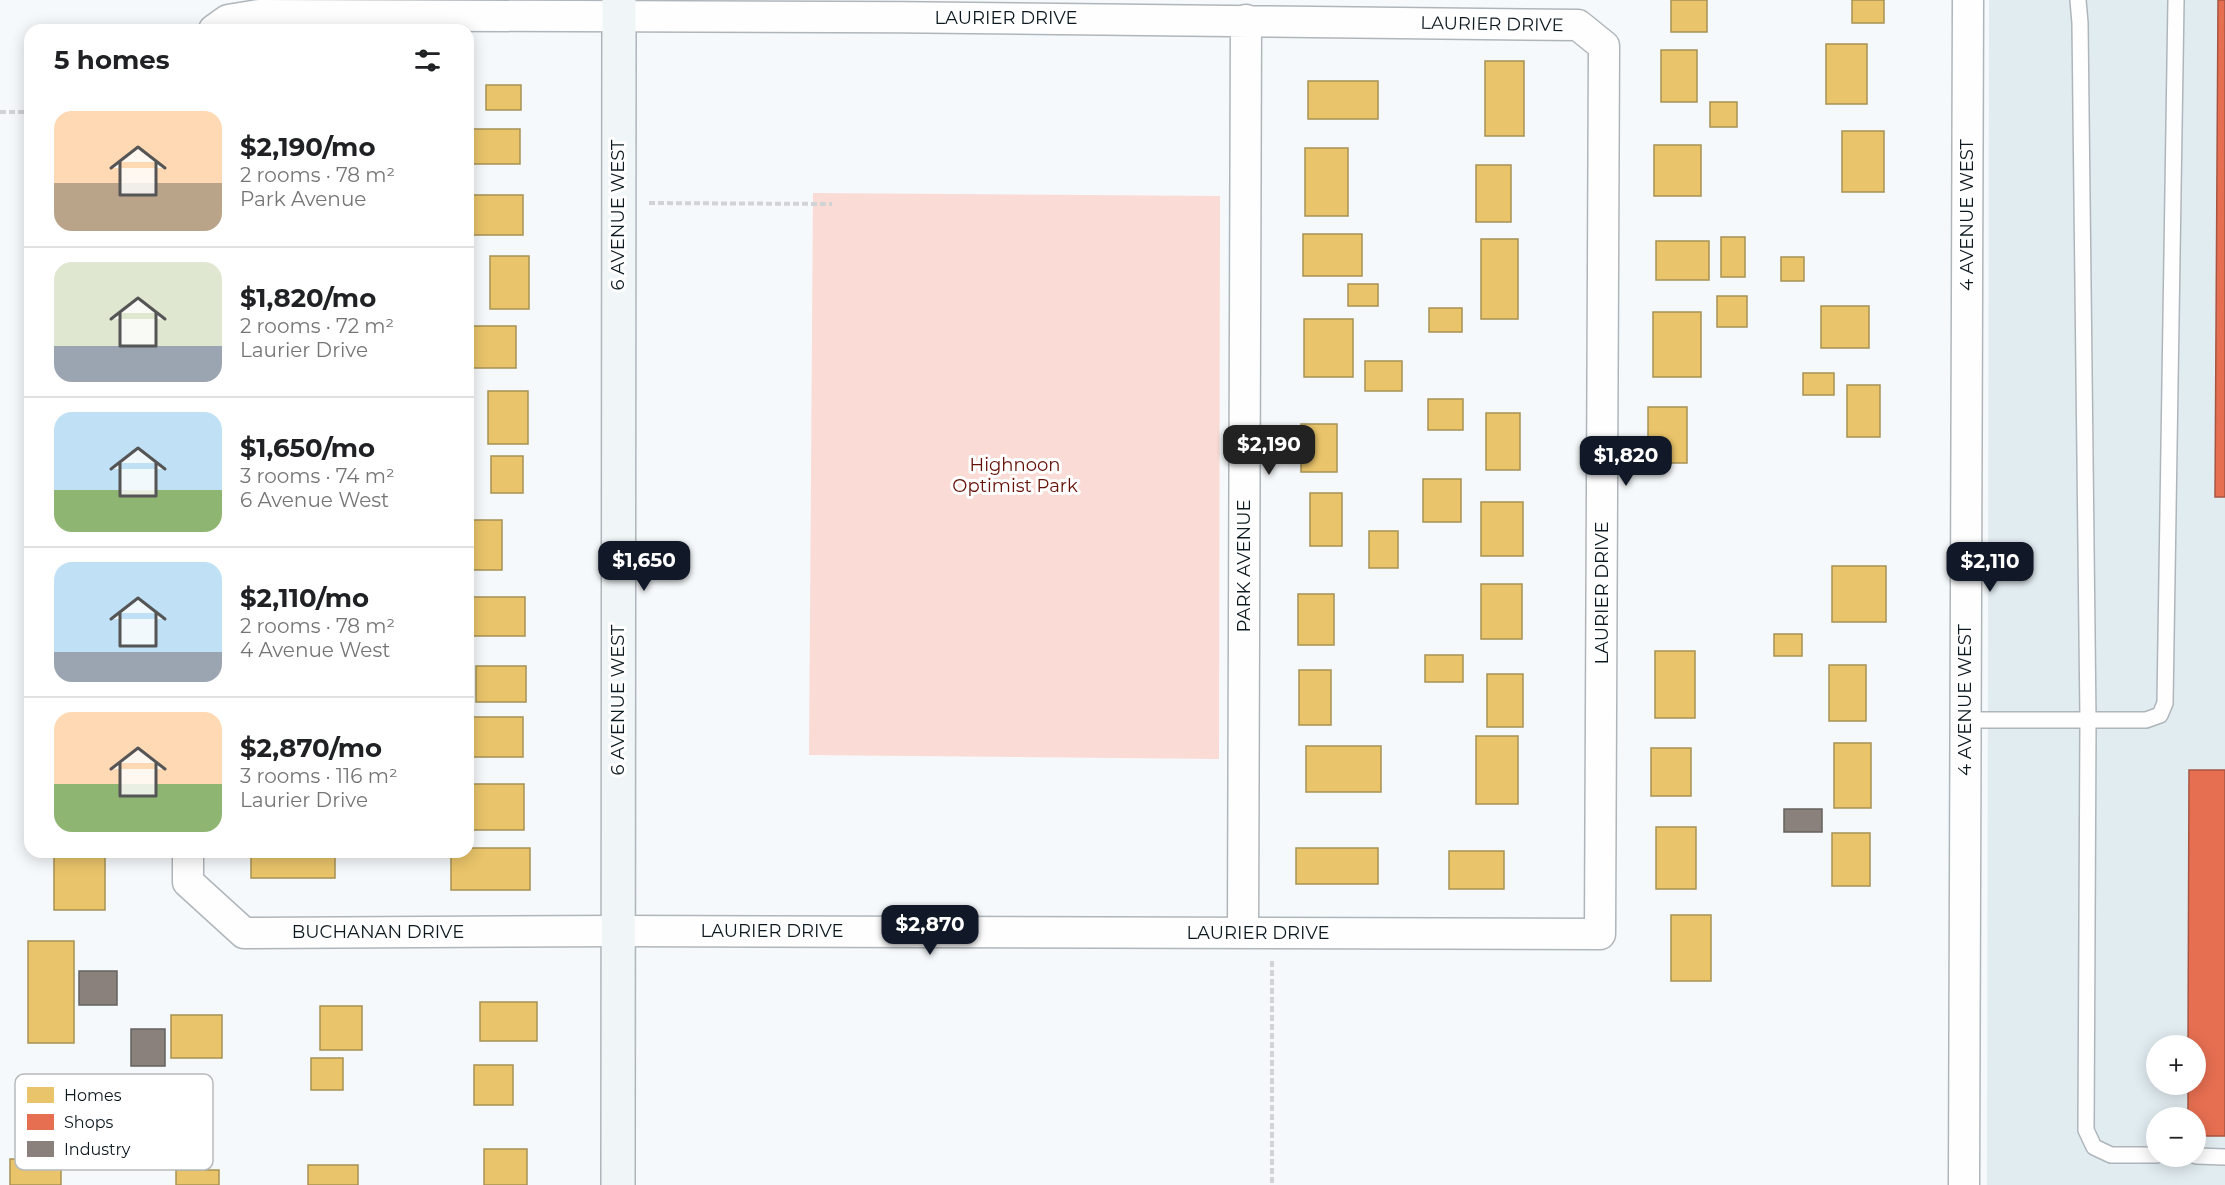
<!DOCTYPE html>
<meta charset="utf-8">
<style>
body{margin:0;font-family:Montserrat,sans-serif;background:#f2f2f2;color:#202124;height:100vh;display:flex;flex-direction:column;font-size:22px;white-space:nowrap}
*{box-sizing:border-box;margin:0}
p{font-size:20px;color:#757577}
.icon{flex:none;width:33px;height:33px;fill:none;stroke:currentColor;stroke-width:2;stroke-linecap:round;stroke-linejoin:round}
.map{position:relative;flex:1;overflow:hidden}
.side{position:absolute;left:24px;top:24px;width:450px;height:834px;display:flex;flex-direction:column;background:#fff;border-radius:18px;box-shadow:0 3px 15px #0003}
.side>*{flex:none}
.tools{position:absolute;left:2146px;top:1035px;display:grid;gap:12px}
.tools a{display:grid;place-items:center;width:60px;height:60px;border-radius:50%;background:#fff;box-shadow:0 3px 15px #0003;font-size:30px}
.price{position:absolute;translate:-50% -51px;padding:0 14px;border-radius:12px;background:#111827;color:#fff;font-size:20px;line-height:39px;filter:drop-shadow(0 2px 3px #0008)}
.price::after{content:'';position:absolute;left:50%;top:36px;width:18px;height:14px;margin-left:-9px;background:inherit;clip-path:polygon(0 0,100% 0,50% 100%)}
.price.selected{background:#222;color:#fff}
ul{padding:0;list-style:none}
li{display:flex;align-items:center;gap:18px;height:150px;padding:0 30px}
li+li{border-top:2px solid #e0e0e0}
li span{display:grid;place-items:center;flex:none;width:168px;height:120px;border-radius:18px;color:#555}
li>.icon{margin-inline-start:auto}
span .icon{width:72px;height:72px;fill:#fffc;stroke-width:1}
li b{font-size:26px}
h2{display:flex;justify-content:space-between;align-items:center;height:72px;padding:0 30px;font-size:26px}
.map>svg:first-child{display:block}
.built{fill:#e1ecf1;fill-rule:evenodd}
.green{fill:#fadbd5}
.homes{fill:#e9c46a;stroke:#a79154;stroke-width:1.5}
.shops{fill:#e76f51;stroke:#a65542;stroke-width:1.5}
.industry{fill:#8a817c;stroke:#646260;stroke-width:1.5}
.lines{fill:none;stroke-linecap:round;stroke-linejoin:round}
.lane-casing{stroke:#afb6bb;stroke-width:18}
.street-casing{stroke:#afb6bb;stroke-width:33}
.secondary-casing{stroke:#afb6bb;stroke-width:36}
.path{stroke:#d1d3d4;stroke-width:4;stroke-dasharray:6 3;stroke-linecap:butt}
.lane{stroke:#fefefe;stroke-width:15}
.street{stroke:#fefefe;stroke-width:30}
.secondary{stroke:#f0f5f8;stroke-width:33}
.labels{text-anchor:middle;stroke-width:6;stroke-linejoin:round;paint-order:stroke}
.street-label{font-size:18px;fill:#0d1920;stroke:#fff}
.park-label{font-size:18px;fill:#651005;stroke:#fff}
.key{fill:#fff;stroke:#b6babc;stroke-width:1.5}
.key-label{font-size:16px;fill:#0d1920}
</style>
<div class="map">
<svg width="2225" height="1185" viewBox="0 0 2225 1185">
<rect width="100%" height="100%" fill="#f6f9fb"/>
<path class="built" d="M1989 0H2225V1185H1987ZM2157 1046H2196V1084H2157ZM2157 1118H2196V1156H2157Z"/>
<path class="green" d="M813 193 1220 196 1219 759 809 755Z"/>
<path class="homes" d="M1671 0H1707V32H1671Z
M1852 0H1884V23H1852Z
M1826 44H1867V104H1826Z
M1661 50H1697V102H1661Z
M1485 61H1524V136H1485Z
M1308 81H1378V119H1308Z
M486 85H521V110H486Z
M1710 102H1737V127H1710Z
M472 129H520V164H472Z
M1842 131H1884V192H1842Z
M1654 145H1701V196H1654Z
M1305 148H1348V216H1305Z
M1476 165H1511V222H1476Z
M471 195H523V235H471Z
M1303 234H1362V276H1303Z
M1721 237H1745V277H1721Z
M1481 239H1518V319H1481Z
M1656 241H1709V280H1656Z
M490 256H529V309H490Z
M1781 257H1804V281H1781Z
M1348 284H1378V306H1348Z
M1717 296H1747V327H1717Z
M1821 306H1869V348H1821Z
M1429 308H1462V332H1429Z
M1653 312H1701V377H1653Z
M1304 319H1353V377H1304Z
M468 326H516V368H468Z
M1365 361H1402V391H1365Z
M1803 373H1834V395H1803Z
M1847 385H1880V437H1847Z
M488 391H528V444H488Z
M1428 399H1463V430H1428Z
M1648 407H1687V463H1648Z
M1486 413H1520V470H1486Z
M1301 424H1337V472H1301Z
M491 456H523V493H491Z
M1423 479H1461V522H1423Z
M1310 493H1342V546H1310Z
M1481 502H1523V556H1481Z
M468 520H502V570H468Z
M1369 531H1398V568H1369Z
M1832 566H1886V622H1832Z
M1481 584H1522V639H1481Z
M1298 594H1334V645H1298Z
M468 597H525V636H468Z
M1774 634H1802V656H1774Z
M1655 651H1695V718H1655Z
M1425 655H1463V682H1425Z
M1829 665H1866V721H1829Z
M476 666H526V702H476Z
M1299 670H1331V725H1299Z
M1487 674H1523V727H1487Z
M468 717H523V757H468Z
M1476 736H1518V804H1476Z
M1834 743H1871V808H1834Z
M1306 746H1381V792H1306Z
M1651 748H1691V796H1651Z
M468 784H524V830H468Z
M1656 827H1696V889H1656Z
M1832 833H1870V886H1832Z
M468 848H530V890H451V852H468Z
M1296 848H1378V884H1296Z
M1449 851H1504V889H1449Z
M251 852H335V878H251Z
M54 853H105V910H54Z
M1671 915H1711V981H1671Z
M28 941H74V1043H28Z
M480 1002H537V1041H480Z
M320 1006H362V1050H320Z
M171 1015H222V1058H171Z
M311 1058H343V1090H311Z
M474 1065H513V1105H474Z
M484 1149H527V1185H484Z
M10 1159H61V1185H10Z
M308 1165H358V1185H308Z
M176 1170H219V1185H176Z"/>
<path class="shops" d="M2218 0H2225V497H2215Z
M2189 770H2225V1136H2196V1118H2188V1084H2196V1046H2188Z"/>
<path class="industry" d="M1784 809H1822V832H1784Z
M79 971H117V1005H79Z
M131 1029H165V1066H131Z"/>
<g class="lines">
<g class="lane-casing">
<path id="lane" d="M2078 0 2080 23 2088 720 2086 1130 2094 1147 2111 1155H2157
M1965 720H2146L2160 715 2165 703 2176 0
M2196 1156 2225 1157"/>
</g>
<g class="street-casing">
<path id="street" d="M188 852V882L244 933 618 931 1600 934 1604 46 1578 25C1138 18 699 15 259 15L228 20 214 30
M1243 933 1246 20
M1964 1185 1968 0"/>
</g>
<g class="secondary-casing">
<path id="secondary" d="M618 1185 619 0"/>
</g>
<path class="path" d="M0 112H30
M649 203 832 204
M1272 961V1185"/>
<use href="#lane" class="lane"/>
<use href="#street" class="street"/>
<use href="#secondary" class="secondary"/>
</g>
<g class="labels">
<g class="street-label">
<text x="1006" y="24">LAURIER DRIVE</text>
<text transform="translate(1492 24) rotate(1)" y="6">LAURIER DRIVE</text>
<text transform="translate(618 215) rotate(-90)" y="6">6 AVENUE WEST</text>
<text transform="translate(1967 215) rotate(-90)" y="6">4 AVENUE WEST</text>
<text transform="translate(1244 566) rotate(-90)" y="6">PARK AVENUE</text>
<text transform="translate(1602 593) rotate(-90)" y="6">LAURIER DRIVE</text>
<text transform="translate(618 700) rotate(-90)" y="6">6 AVENUE WEST</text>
<text transform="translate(1965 700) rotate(-90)" y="6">4 AVENUE WEST</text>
<text x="772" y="937">LAURIER DRIVE</text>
<text x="378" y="938">BUCHANAN DRIVE</text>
<text x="1258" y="939">LAURIER DRIVE</text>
</g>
<g class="park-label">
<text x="1015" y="471">Highnoon<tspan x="1015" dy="21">Optimist Park</tspan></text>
</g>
</g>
<rect x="15" y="1074" width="198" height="96" rx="9" class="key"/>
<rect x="27" y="1087" width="27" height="16" fill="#e9c46a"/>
<rect x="27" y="1114" width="27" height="16" fill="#e76f51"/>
<rect x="27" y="1141" width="27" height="16" fill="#8a817c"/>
<g class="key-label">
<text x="64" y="1101">Homes</text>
<text x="64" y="1128">Shops</text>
<text x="64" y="1155">Industry</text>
</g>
</svg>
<div class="tools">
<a>+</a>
<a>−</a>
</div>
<b class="price selected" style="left:1269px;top:476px">$2,190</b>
<b class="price" style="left:1626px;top:487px">$1,820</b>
<b class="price" style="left:644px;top:592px">$1,650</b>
<b class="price" style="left:1990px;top:593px">$2,110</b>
<b class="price" style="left:930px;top:956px">$2,870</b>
<section class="side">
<h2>5 homes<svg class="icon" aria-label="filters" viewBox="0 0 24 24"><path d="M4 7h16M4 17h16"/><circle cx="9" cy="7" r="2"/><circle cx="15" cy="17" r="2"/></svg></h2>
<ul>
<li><span style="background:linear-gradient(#ffd9b3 60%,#b9a48a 0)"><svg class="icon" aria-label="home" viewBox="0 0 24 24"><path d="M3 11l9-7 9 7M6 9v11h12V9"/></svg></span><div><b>$2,190/mo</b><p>2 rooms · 78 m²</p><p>Park Avenue</p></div></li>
<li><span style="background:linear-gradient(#dfe7d0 70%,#9aa5b1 0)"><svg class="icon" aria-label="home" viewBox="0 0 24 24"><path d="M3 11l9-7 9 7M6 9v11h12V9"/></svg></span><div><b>$1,820/mo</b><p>2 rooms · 72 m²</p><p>Laurier Drive</p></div></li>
<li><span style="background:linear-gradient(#bfe0f5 65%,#8fb573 0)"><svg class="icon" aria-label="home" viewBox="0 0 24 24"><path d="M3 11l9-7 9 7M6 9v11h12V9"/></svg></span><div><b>$1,650/mo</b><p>3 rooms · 74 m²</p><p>6 Avenue West</p></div></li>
<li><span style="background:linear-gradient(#bfe0f5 75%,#9aa5b1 0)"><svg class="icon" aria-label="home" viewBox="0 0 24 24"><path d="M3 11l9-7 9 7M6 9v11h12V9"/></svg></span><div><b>$2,110/mo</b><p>2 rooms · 78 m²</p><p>4 Avenue West</p></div></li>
<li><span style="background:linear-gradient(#ffd9b3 60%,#8fb573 0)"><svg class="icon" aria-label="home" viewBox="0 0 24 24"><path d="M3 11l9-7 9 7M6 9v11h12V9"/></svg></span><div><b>$2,870/mo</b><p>3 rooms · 116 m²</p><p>Laurier Drive</p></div></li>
</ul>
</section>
</div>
